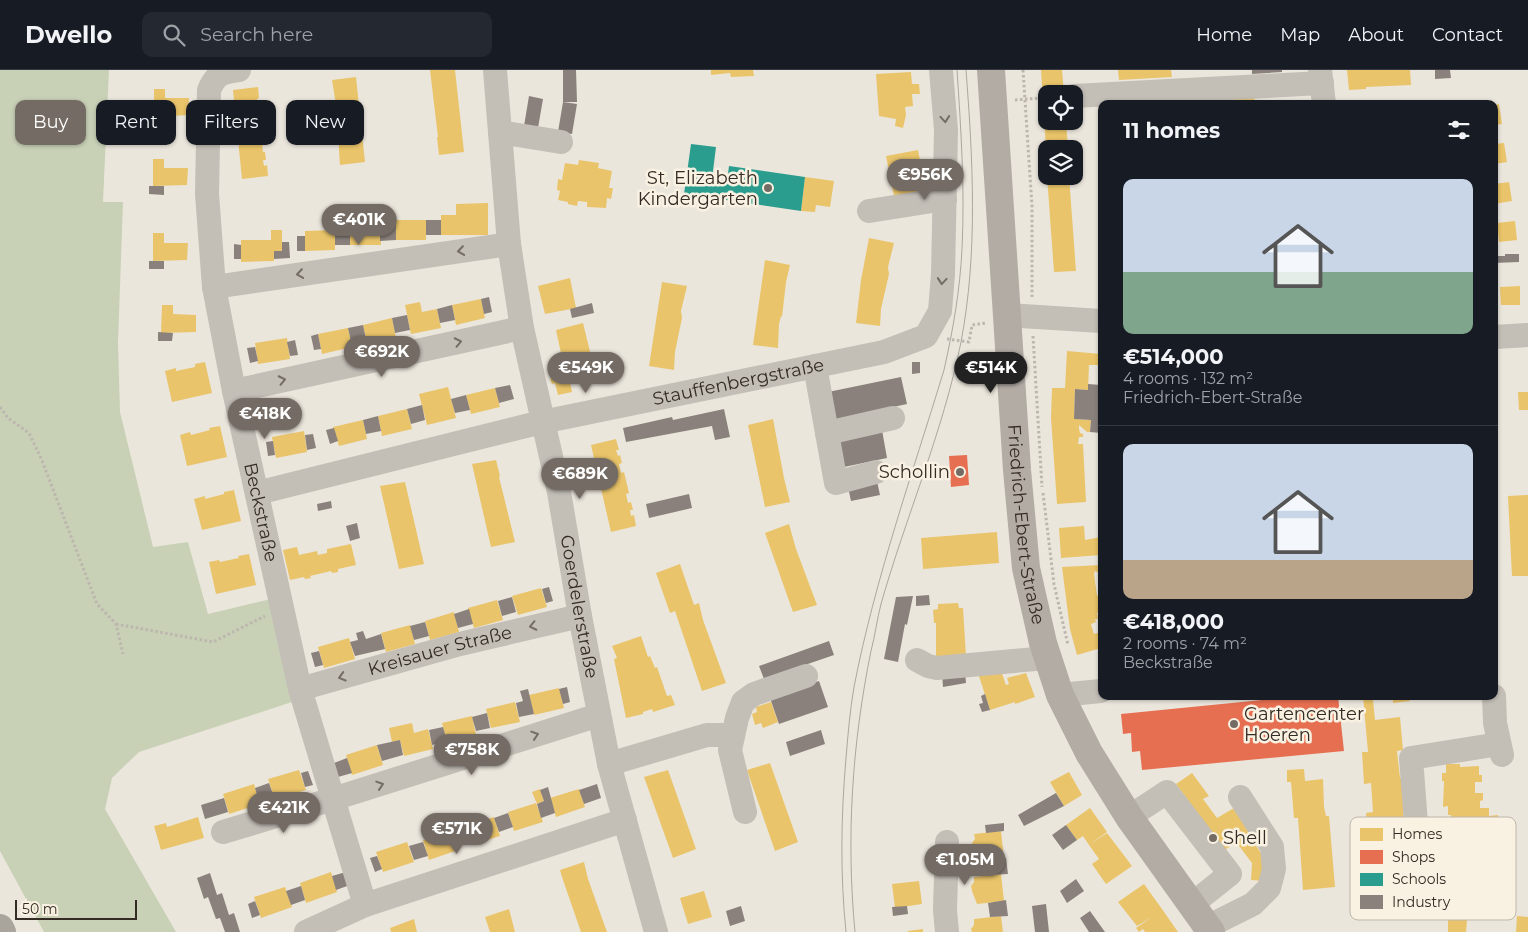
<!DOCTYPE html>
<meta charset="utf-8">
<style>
body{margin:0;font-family:Montserrat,sans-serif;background:#242831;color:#f1f3f6;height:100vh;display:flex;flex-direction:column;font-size:19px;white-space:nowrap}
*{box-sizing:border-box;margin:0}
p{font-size:16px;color:#9ea1a6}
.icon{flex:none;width:28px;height:28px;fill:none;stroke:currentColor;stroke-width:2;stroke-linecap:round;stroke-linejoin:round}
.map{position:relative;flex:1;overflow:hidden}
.panel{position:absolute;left:1098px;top:30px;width:400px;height:600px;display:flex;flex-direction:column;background:#171b24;border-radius:10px;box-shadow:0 1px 4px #0004}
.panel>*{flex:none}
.top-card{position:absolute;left:15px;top:30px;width:475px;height:45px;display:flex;gap:10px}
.tools{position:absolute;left:1038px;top:15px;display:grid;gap:10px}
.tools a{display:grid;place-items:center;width:45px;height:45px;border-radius:10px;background:#171b24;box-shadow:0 1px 4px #0004;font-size:25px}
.scale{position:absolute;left:15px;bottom:12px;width:122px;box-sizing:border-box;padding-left:5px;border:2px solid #342b24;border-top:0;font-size:14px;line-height:18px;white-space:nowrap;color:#342b24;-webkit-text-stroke:4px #f9f2e2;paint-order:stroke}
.price{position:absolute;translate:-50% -42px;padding:0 11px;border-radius:18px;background:#746c64;color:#fff;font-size:16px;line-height:32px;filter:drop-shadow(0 1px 2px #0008)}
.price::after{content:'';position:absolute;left:50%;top:30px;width:15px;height:11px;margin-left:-8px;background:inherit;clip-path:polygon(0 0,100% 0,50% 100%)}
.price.current{background:#222;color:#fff}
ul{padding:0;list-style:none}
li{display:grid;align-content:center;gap:10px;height:265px;padding:0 25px}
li+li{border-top:1px solid #363941}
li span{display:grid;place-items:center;height:155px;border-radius:10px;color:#555}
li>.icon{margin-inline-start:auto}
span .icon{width:90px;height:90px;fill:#fffc;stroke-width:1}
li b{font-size:21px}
h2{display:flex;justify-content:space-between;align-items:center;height:60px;padding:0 25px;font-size:21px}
.chip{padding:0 18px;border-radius:10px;background:#171b24;box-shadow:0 1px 4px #0004;font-size:18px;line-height:45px}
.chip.current{background:#746c64;color:#fff}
header{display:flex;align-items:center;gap:30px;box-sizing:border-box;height:70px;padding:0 25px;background:#171b24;border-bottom:1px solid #363941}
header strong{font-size:24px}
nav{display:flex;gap:28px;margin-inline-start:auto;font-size:18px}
.search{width:350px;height:45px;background:#242831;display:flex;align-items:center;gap:12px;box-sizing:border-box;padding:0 18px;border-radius:10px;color:#9ea1a6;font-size:19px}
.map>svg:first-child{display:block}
.green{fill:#c8d1b6}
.homes{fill:#e9c46a}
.shops{fill:#e76f51}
.schools{fill:#2a9d8f}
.industry{fill:#8a817c}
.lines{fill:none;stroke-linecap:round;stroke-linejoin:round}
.path{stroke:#bcb6ae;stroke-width:3;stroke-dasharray:2.5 2.5;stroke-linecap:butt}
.minor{stroke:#c3beb6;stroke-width:24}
.major{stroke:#b2aca5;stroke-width:28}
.highway{stroke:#aaa59c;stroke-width:28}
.tram{stroke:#aba6a0;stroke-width:1}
.oneway{stroke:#746d66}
.poi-dot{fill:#746c64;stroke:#f9f2e2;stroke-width:2}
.labels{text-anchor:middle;stroke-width:5;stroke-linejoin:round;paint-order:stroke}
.poi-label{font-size:18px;fill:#342b24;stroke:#f9f2e2;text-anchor:end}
.street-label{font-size:18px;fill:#342b24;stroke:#f9f2e2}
.key{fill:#f9f2e2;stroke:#beb6a9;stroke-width:1}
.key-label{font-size:14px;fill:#342b24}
</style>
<header>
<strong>Dwello</strong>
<div class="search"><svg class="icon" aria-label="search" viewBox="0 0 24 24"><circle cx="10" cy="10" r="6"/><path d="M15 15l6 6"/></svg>Search here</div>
<nav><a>Home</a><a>Map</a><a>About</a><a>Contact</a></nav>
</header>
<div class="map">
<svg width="1528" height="862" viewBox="0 0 1528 862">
<rect width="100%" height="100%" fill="#ebe6dc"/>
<path class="green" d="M0 0H109L103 132H123L118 273 120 342 153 477 188 472 208 544 271 529 295 631 139 682 112 708 105 739 176 862H44L0 781Z"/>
<path class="homes" d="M430 0H455L464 82 439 85 437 67H438Z
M711 0H753L754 6 731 7 730 3 711 5Z
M1041 0H1062L1064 24H1046V51H1066L1068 79H1046Z
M1118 0H1171L1172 7 1119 10Z
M1347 0H1410L1411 15 1366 17V19L1349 20Z
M911 2 912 14H919L920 24H912L913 36 905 37 906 45 903 58 895 56 896 49 879 46 876 4Z
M356 7 365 92 340 95 336 35 332 10Z
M258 17 259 28 257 29 258 34H260L261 42H258L259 51H262L264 72 262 73 263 82H265L266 90H263L264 96 267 95 268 106 242 109 233 20Z
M154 19H165V28H189L188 45 154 47Z
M1254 26 1255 34H1210L1209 28Z
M1499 34 1502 54 1494 55V35Z
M1504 73 1507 92 1494 94V74Z
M918 80 926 120 894 126 886 86Z
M153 89H164V98H188L187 115 153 116Z
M579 90 599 93 598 98 612 101 609 118H613L611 129 607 128 606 138 587 137V132L578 131 577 136 568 134V132L558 130 560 121 557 120 558 109 562 110 565 93 578 95Z
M1047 106H1069L1076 201 1054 202Z
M805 107 834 111 830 137 816 135 815 142 801 141Z
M1509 112 1512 131 1494 134V114Z
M488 133V165H441V145H456V134Z
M388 144H396V150H426V170H396V155H388Z
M1515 151 1517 170 1499 172 1497 153Z
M380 155 381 175H350V156Z
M271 160H282V181H274V191L241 192V170H271Z
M335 160V180L305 181V161Z
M153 163H164V173H188L187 190 153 191Z
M869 168 894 173 888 197 889 204 881 239 880 256 856 253 861 210Z
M765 190 790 195 786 212 782 247 781 246 779 254 778 278 753 275Z
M570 208 576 238 545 244 538 216Z
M662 212 687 216 681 241 682 248 675 282 674 300 649 296Z
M1520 216V235H1501L1500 217Z
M481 229 485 248 456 255 452 235Z
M420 232 422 242 437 239 441 258 411 264 405 235Z
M162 235H173V244L196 245V262L161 263Z
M392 248 396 268 367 274 363 255Z
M583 253 597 310 583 313V310L570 313 572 322 558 325 555 313 552 314 550 309 554 308 549 292 562 288 556 260Z
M348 258 352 277 322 284 318 264Z
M287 268 290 289 258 294 255 273Z
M1067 281 1101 284V295H1089L1088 320 1075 319 1074 349 1091 350 1090 362H1087L1079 355V359L1080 363 1083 364V367H1079L1078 374H1083L1086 432 1057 434 1051 348 1052 318H1065Z
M205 292 212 323 172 332 165 301 176 298V301L195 297V294Z
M448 317 456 348 427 355 419 324Z
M495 318 500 337 471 344 466 325Z
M1518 322H1528V340H1519Z
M407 339 412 359 382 366 378 346Z
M773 349 784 408 790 432 765 437 748 355Z
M363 350 367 369 339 376 333 357Z
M220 356 227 387 187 396 180 365 190 362 191 365 210 360 209 358Z
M304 361 307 382 276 388 272 367Z
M616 369 619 380H616L618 386 620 385 622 393 619 394 621 403 624 402 629 423 626 424 628 433 631 432 633 440H630L631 446 634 445 636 456 611 462 591 375Z
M496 390 500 406 499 407 515 472 491 477 472 394Z
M405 412 424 494 399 499 380 416Z
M234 420 241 451 202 460 194 429 205 426V429L224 424V422Z
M1528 425V506H1512L1508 426Z
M789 454 796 479 817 535 793 542 765 463Z
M1084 456 1085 470 1101 467V485L1061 488 1059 458Z
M997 462 999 493 923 499 921 468Z
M351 474 356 495 338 499V502L332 503 331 501 310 506 311 508 305 509 304 507 290 510 283 480 297 477 299 485 317 481 318 485 327 483V479Z
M249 484 256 515 216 524 209 492 219 490 220 492 239 488 238 486Z
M680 494 694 535 699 533 703 550 726 613 702 621 675 541 670 543 656 503Z
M1101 495V504L1095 501 1094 504 1097 526 1101 523V542L1097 543 1098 549H1095L1096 552 1091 554 1094 564 1101 562V578L1077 585 1070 559 1062 497Z
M541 518 547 537 518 545 512 526Z
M497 530 503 550 474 558 468 538Z
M958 533 959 538H963L966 586 936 588V553H934L933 540 938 539V534Z
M454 542 459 562 430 570 425 551Z
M410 555 415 574 386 582 381 563Z
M641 566 648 587 650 586 655 598 657 597 667 626 671 625 675 635 653 642 652 639 643 642V644L626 648 614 589 617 588 612 576Z
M349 568 355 589 324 598 318 577Z
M1000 598 1006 615 1009 614 1007 608 1026 603 1035 627 1015 634V632L990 640 977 600Z
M559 618 564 638 534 645 529 625Z
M1363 626H1409L1410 631 1393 633V628L1373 630 1375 650 1400 647 1403 680 1397 681 1400 708H1405L1408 741H1403L1406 769 1414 801 1409 802 1410 817 1371 820 1370 804 1379 803 1376 774H1368L1366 743 1373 742 1371 713 1364 714 1362 682H1368Z
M1423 626H1440V628L1424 630Z
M515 632 520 652 491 658 486 639Z
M771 632 778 652 763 658 761 653 755 655 752 644 757 642 756 637Z
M472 646 476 665 447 672 442 653Z
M412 653 414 663 428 659 433 679 404 686 400 670 392 672 389 658Z
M377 675 383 695 352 705 346 685Z
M770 693 798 772 775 781 747 700Z
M1446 694H1460V697L1479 696V705H1482V712H1475V723H1483V730L1480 731V738H1489V746L1498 745V756H1486L1489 794 1470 795V791L1467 792V794L1453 795V786L1449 787 1448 779H1450L1447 753H1452L1451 745H1448V736L1443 737 1444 711H1442V703H1446Z
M1304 699 1305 711 1323 709 1324 737 1326 746H1329L1335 817 1303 820 1298 748H1294L1291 712H1287V700Z
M299 700 306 720 275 730 268 709Z
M668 700 696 779 673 788 644 707Z
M1069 702 1082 725 1064 736 1050 712Z
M1192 703 1209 726 1203 729 1217 748 1234 738 1251 761 1247 763 1266 790 1264 811 1251 810 1252 793 1236 772 1225 780 1176 714Z
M254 714 260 734 229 744 223 724Z
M540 719 544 731 537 734 532 722Z
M579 719 585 737 556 747 550 728Z
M536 733 543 752 514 761 508 742Z
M1090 738 1107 762 1089 775 1083 766 1077 770 1066 755Z
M198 747 204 768 161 780 154 756 166 753 167 757Z
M494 747 500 766 471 775 465 756Z
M451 761 458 780 429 790 423 770Z
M1001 761 1004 789 977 792 976 786 973 783 972 773 975 769 974 764Z
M1107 763 1132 796 1106 814 1092 794 1099 789 1089 775Z
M407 772 414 792 383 802 376 782Z
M584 792 588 809 607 862H581L563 810 560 800Z
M331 802 337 822 306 833 300 813Z
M1001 804 1004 831 977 834 972 821 971 816 974 812V807Z
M919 811 922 834 895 838 892 814Z
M1144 814 1162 839 1178 862H1145L1143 859 1139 862 1136 858 1152 847 1137 856 1118 832Z
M285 817 292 837 261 848 254 827Z
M704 821 712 847 688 854 680 828Z
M1449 837 1468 838 1466 862H1448V842Z
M509 839 515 862H490L485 847Z
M1001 846 1003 862H972L971 859 974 855V849Z
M1517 846 1528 847V862H1516Z
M414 849 417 862H391L390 858Z
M923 859V862H908V861Z"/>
<path class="shops" d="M967 385 969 415 951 417 949 386Z
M1303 626H1338L1344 681 1142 700 1140 681 1132 682 1131 663 1123 664 1121 644Z"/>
<path class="schools" d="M691 74 716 77 712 109 727 111 729 96 805 107 801 141 684 124Z"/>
<path class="industry" d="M563 0H576L577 32H563Z
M1252 0H1282V2L1252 4Z
M1435 0H1450L1451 8 1435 9Z
M529 26 543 29 538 58 524 56Z
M563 32 577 34 572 64 558 62Z
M150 46 165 47V55L150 54Z
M149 116H164V125L149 124Z
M426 150H441V165H426Z
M380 155H396V170L380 171Z
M335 160H350V175H335Z
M297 166H305V181H297Z
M282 172H289L290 188 274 189V181H282Z
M234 174 241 175V189H234Z
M1505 184H1519V192L1494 193V186H1505Z
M149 191H164V199H149Z
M489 227 492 242 484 244 481 229Z
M592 233 594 243 572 248 570 239Z
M452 235 455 250 440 253 437 239Z
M407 245 410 260 395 263 392 248Z
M363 255 366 269 351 272 348 258Z
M158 262 173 263 172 271H158Z
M318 264 321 279 314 280 311 266Z
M295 270 298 285 290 286 287 272Z
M255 277 258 291 250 293 247 278Z
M912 292H920V303L912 304Z
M616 293 619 307 597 312 594 298Z
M901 307 907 334 834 350 828 322Z
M1088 314 1101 315V363L1090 362 1091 350 1074 349 1075 319 1088 320Z
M510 315 514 329 499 333 495 318Z
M466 325 470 340 455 343 451 329Z
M422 335 425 350 411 354 407 339Z
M724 339 730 367 715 370 712 356 626 372 623 358 672 347 673 350Z
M378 346 381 361 366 364 363 350Z
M334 358 338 371 330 374 326 360Z
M882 360 887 388 844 397 838 370Z
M313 364 316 378 307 380 305 365Z
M273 371 275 385 268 386 266 372Z
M877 411 880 425 851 431 848 417Z
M689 424 692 438 649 448 646 434Z
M331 431 332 438 318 441 317 434Z
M357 453 360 468 350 471 346 456Z
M549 517 553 531 546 533 542 519Z
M929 525 930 535 916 536V526Z
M913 526 907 555 905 554 898 592 884 589 896 527Z
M512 527 516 542 502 546 498 531Z
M469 539 473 554 458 558 454 544Z
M425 552 429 566 414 570 410 556Z
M363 561 366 569 381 564 385 579 355 586 350 572 358 570 356 563Z
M829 571 834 585 764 609 759 596Z
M319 581 323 595 315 597 311 583Z
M965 601 966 613 943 617 942 603Z
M819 611 828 637 779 654 770 628Z
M567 617 570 632 563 634 559 619Z
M528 619 534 644 519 647 516 633 523 631 520 621Z
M985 624 990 640 982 642 979 634 983 633 981 626Z
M487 643 490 658 476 661 472 647Z
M443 657 447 671 432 675 429 660Z
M821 660 825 674 790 686 786 672Z
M400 670 403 685 382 691 377 675Z
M347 688 352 703 338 707 334 693Z
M308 701 313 715 305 717 301 703Z
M269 713 274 727 259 732 255 718Z
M597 714 601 728 584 734 579 720Z
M548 717 555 743 541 748 537 734 544 731 540 720Z
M1056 723 1064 736 1024 756 1018 745Z
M224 728 228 742 205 749 201 735Z
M508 743 513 757 499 762 494 748Z
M1004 753V761L986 763 985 755Z
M1066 755 1077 770 1063 780 1052 765Z
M466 757 470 772 456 776 452 762Z
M423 772 428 786 414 790 409 776Z
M377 786 382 799 375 802 370 788Z
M1004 788H1006L1008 804 990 805 989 790Z
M346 802 350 815 336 820 332 806Z
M210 803 217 825 222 823 229 845 234 843 240 862H225L220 848 216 849 208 827 204 829 197 808Z
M1076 809 1084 821 1067 833 1060 821Z
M301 816 305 830 291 835 286 821Z
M1006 830 1008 846 990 847 988 833Z
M255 831 260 845 252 848 248 834Z
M1046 834 1049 862H1035L1032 836Z
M741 836 745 851 730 856 726 841Z
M907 836 908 844 893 846 892 837Z
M1090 841 1105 862H1089L1080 848Z"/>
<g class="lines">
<path class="path" d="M1023 0 1032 136V227
M1015 30 1041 28
M1033 266 1042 417
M947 269 969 272 972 255 986 253
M0 337 8 348 29 363 41 388 97 534 116 554 123 584
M1043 423 1054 514 1068 575
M116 554 213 572 265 546"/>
<g class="minor">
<path id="s1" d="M239 0C222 2 216 4 209 20L207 124 214 217 234 321 300 619 365 835"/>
<path id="s2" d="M495 0 509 174 522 258 559 422 580 546 609 694 656 862"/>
<path d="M1320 0 1324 34"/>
<path d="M1074 26 1322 13"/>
<path d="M500 62 561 72"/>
<path d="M869 141 945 129"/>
<path d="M214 217 509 174"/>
<path d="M1006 245 1101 251"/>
<path d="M1494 267 1528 265"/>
<path d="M815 296 836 413 876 402"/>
<path d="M234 321 522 258"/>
<path d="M827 363 893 348"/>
<path id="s3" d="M257 423 542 352 884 282 926 266 940 241 943 204 946 60 941 0"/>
<path d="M917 590 928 596 937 598 1047 588"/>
<path id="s4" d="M300 619 460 574 580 546"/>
<path d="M1060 625 1101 621"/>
<path d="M1494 626 1495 653 1502 685"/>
<path d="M609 694 707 665H733"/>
<path d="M745 742 730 680 737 648 743 632 754 624 806 606"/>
<path d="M1129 747 1167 722 1230 804 1191 835"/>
<path d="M223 762 333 729 599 645"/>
<path d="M1419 793 1411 688 1499 674"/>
<path d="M1207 857 1253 834 1269 818 1274 799 1272 777 1240 727"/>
<path d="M306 862 365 835 625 750"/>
<path d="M947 862 945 840 947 772"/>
</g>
<path class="major" id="s5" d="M991 0 1017 400 1026 498 1043 573 1060 625 1089 683 1129 747 1211 862"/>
<path class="highway" d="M0 858 2 862"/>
<path class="tram" d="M846 862C840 804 841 746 846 688 848 664 850 640 854 617 875 509 912 405 944 300 953 260 960 220 962 179 965 119 961 60 957 0
M855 862C846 768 852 674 871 581 875 566 877 549 881 534 906 446 943 362 961 272 978 183 973 91 966 0"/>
</g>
<defs><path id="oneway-chevron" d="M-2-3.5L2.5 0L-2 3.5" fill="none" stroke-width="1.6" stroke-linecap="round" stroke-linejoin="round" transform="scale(1.25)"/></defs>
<g class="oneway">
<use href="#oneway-chevron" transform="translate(945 49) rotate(85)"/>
<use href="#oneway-chevron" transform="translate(461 181) rotate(172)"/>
<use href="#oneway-chevron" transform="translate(300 204) rotate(172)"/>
<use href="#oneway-chevron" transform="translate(942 211) rotate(95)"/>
<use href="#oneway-chevron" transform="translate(458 272) rotate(-12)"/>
<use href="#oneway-chevron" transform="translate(282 310) rotate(-12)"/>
<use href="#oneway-chevron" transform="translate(533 556) rotate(168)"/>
<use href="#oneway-chevron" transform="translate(342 607) rotate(164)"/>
<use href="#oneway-chevron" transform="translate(535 665) rotate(-18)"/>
<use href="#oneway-chevron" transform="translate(380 715) rotate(-18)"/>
</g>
<g class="poi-dot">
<circle cx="768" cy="118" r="5"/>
<circle cx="960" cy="402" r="5"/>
<circle cx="1234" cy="654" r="5"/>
<circle cx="1213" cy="768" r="5"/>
</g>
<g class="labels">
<g class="poi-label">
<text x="758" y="114">St, Elizabeth<tspan x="758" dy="21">Kindergarten</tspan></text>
<text x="950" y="408">Schollin</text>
<text x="1244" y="650" text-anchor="start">Gartencenter<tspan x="1244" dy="21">Hoeren</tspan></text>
<text x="1223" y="774" text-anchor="start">Shell</text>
</g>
<g class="street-label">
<text dy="6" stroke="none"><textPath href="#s3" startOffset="494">Stauffenbergstraße</textPath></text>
<text dy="6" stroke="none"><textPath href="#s1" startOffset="466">Beckstraße</textPath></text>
<text dy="6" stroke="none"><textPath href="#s5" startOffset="456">Friedrich-Ebert-Straße</textPath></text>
<text dy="6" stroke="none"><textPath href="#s2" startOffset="544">Goerdelerstraße</textPath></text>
<text dy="6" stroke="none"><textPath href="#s4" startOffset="145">Kreisauer Straße</textPath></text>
</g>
</g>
<rect x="1350" y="747" width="166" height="103" rx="8" class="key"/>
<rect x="1360" y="758" width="23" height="13" fill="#e9c46a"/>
<rect x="1360" y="780" width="23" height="14" fill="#e76f51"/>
<rect x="1360" y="803" width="23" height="13" fill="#2a9d8f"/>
<rect x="1360" y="825" width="23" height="14" fill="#8a817c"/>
<g class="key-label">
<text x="1392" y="769">Homes</text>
<text x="1392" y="792">Shops</text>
<text x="1392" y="814">Schools</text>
<text x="1392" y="837">Industry</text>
</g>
</svg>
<div class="tools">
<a><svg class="icon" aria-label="locate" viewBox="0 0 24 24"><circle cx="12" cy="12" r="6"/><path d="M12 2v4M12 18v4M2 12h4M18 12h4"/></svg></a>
<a><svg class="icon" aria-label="layers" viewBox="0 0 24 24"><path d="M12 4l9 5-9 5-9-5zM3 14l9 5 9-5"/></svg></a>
</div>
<div class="scale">50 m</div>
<b class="price" style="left:925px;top:131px">€956K</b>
<b class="price" style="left:359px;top:176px">€401K</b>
<b class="price" style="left:382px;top:308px">€692K</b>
<b class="price" style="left:586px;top:324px">€549K</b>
<b class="price current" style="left:991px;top:324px">€514K</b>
<b class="price" style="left:265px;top:370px">€418K</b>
<b class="price" style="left:580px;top:430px">€689K</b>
<b class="price" style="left:472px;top:706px">€758K</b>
<b class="price" style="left:284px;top:764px">€421K</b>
<b class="price" style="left:457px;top:785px">€571K</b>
<b class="price" style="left:965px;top:816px">€1.05M</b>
<div class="top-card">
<a class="chip current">Buy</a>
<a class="chip">Rent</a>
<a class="chip">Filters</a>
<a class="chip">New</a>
</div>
<section class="panel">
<h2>11 homes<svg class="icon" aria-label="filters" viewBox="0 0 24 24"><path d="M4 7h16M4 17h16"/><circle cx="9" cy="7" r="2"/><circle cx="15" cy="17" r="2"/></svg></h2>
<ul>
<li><span style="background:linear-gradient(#c9d6e8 60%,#7fa58c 0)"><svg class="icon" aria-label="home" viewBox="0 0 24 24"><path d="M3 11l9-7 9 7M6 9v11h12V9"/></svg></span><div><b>€514,000</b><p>4 rooms · 132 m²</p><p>Friedrich-Ebert-Straße</p></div></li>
<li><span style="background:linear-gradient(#c9d6e8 75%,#b9a48a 0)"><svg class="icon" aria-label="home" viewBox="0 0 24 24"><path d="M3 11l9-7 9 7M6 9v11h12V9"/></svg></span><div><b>€418,000</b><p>2 rooms · 74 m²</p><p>Beckstraße</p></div></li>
</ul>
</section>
</div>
